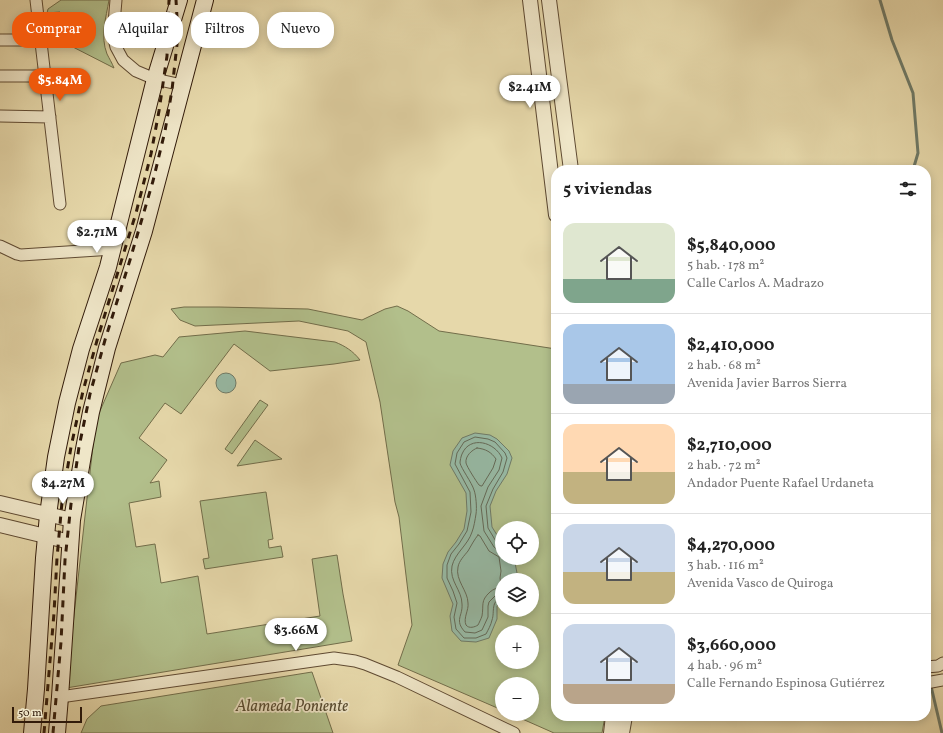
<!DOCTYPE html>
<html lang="es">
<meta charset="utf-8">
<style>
body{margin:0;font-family:Vollkorn,serif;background:#f2f2f2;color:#222;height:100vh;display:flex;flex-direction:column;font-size:15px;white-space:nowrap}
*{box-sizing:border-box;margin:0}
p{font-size:13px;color:#767676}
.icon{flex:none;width:22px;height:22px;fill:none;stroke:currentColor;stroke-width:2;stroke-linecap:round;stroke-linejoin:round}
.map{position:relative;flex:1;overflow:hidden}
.side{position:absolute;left:551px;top:165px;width:380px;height:556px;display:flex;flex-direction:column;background:#fff;border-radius:16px;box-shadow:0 2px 10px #0003}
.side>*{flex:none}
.guide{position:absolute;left:12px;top:12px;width:380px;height:36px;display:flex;gap:8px}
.controls{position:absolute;left:495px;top:521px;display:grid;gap:8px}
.controls a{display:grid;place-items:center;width:44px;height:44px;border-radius:50%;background:#fff;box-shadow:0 2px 10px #0003;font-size:20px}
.scale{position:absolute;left:12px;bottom:10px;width:70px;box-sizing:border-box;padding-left:4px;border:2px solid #321b0a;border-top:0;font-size:11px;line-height:14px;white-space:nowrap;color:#321b0a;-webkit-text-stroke:3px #efe6c8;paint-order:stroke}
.price{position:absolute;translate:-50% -34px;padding:0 9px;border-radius:14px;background:#fff;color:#222;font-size:13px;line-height:26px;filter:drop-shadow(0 1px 2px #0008)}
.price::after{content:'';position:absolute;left:50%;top:24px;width:12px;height:9px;margin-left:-6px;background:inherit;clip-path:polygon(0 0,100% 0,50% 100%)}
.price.selected{background:#ea580c;color:#fff}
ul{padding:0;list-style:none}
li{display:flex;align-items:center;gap:12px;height:100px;padding:0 12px}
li+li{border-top:1px solid #e0e0e0}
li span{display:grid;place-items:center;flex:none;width:112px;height:80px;border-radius:12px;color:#555}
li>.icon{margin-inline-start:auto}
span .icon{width:48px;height:48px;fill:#fffc;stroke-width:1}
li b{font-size:17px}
h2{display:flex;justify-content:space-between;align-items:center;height:48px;padding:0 12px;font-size:17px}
.tag{padding:0 14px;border-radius:16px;background:#fff;box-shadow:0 2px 10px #0003;font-size:14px;line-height:36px}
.tag.selected{background:#ea580c;color:#fff}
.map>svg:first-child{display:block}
.green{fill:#b2bf8b;stroke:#726d4a;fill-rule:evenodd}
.water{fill:#97baa5;stroke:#6f7a67}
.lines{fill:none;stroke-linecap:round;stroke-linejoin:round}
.shore{stroke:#646a58;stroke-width:1}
.stream{stroke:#6f7a67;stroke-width:3}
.minor-casing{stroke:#5f4a32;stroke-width:13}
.tertiary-casing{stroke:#5f4a32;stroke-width:16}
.secondary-casing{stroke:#321b0a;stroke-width:18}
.minor{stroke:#efe6c8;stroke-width:11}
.tertiary{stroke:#efe6c8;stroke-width:14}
.secondary{stroke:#efe6c8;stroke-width:16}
.rail{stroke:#321b0a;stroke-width:3;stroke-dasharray:7 7;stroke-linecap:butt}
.labels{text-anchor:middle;stroke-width:3.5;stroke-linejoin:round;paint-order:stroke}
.park-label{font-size:16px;font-style:italic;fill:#584c31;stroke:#efe6c8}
</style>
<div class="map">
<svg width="943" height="733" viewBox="0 0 943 733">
<rect width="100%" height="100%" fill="#e6d8aa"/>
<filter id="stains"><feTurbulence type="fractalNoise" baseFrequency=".005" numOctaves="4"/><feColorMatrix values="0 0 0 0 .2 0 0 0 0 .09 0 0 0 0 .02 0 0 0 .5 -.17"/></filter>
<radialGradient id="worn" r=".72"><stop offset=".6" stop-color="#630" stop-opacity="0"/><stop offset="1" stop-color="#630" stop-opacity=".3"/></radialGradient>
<path class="green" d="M61 0H109C106 18 100 36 107 54 109 58 112 63 114 68L69 45 60 12 47 13 48 9Z
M397 306 408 311 439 331 556 349V716H605L602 733H554L511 714H532V684H502V710L398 665 412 625 399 517 395 502 380 402 366 342 348 331 299 321 195 326 180 320 171 309 184 307H219L308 309 362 320 385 309ZM502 528H532V558H502ZM502 580H532V610H502ZM502 632H532V662H502Z
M245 331 335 342C345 346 353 351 360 360L334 364 270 371 234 344 181 414 165 403 139 438 167 460 150 483 159 481 161 497 129 503 136 547 155 544 161 583 198 576 207 634 320 616 312 559 337 555 343 594 352 641 66 688 85 516 96 420 121 363 155 355 163 357 179 337Z
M260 400 268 405 232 454 225 449Z
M255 440 282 459 237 466Z
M266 492 273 539 268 540 269 548 281 546 283 557 205 569 203 559 209 558 200 501Z
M312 672 333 733H81L87 719 101 706Z"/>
<path class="water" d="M216 383a10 10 0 1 1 20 0a10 10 0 1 1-20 0Z
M475 433 490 435 497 439 509 451 512 458 507 474 496 491 490 506 492 527 502 543V558H514L517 573 515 580H502V601L497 606V619L489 638 476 642 461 641 452 631 450 616 453 604 442 578 443 564 448 552 456 542 464 529 467 511 466 493 450 465 453 451 462 438Z"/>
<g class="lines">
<path class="shore" d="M477 448C486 449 491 452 496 459L493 468 482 486H481L479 485C476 481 467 467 466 463 465 456 472 450 477 448Z
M478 535 480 536 489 551 499 557 501 571 500 578 501 586C498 588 493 589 490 592 480 601 484 605 482 616 481 619 479 623 478 625 475 627 469 629 466 625 463 618 469 610 468 603 468 591 455 580 458 567 459 561 464 556 468 551 471 546 474 540 478 535Z
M502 545H499L497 543 488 528 486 506 493 489 503 472 507 458 505 453 495 442 488 439 475 437 464 442 457 453 455 464 470 492 471 512 467 531 459 544 451 554 447 565V578L453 591 457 603 454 617 456 629 464 638H476L486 634C488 630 491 625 492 620 495 612 490 600 502 599
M502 550H498L494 547 484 531 481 506 488 487 499 470 502 458C495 442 470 435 462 454 461 456 460 461 460 463 461 468 472 483 474 490 476 495 477 508 476 514 475 520 474 527 472 532 468 545 455 553 452 566 449 581 462 590 462 604 463 616 454 620 465 632L475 633 482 630 488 617V606L489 602 496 595 502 594"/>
<path class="stream" d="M880 0 892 40 913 93 918 153 913 170
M927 669 942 733"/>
<g class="minor-casing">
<path id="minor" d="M36 0 60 204
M116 0 113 35 116 47 123 60 136 71 155 79 182 85
M0 40H41
M0 76H45
M0 116 50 117
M0 246 17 254 21 255 113 249
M926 667 938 666 943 663
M926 683 943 680
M60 697 334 658 355 661 365 664 397 677 514 733"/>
</g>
<g class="tertiary-casing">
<path id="tertiary" d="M530 0 556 215
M549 0 571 170
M0 503 72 520
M0 525 70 542
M611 733 613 716
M622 733 625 716"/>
</g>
<g class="secondary-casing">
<path id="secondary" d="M32 733 36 689 44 558 48 515 56 457 67 403 81 349 108 267 155 79 179 0
M57 733 60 697 72 520 84 449 91 412 107 348 144 231 205 0"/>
</g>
<use href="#minor" class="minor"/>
<use href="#tertiary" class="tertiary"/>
<use href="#secondary" class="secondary"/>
<path class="rail" d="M44 733 54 613 57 558 62 502 71 447 83 391 98 337 136 213 151 154 159 111 167 56 169 0
M53 733 61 642 65 560 71 504 79 447 90 394 105 340 130 260 153 181 165 131 172 90 178 35 176 0"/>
</g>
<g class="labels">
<g class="park-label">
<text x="292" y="711">Alameda Poniente</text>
</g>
</g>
<rect width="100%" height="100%" filter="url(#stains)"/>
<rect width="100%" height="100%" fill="url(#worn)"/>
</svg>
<div class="controls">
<a><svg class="icon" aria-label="locate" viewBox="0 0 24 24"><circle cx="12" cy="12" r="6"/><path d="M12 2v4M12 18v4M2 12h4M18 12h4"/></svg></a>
<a><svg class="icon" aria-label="layers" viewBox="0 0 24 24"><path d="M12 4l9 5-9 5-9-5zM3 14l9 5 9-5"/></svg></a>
<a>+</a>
<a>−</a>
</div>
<div class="scale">50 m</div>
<b class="price selected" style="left:60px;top:102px">$5.84M</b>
<b class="price" style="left:530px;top:109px">$2.41M</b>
<b class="price" style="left:97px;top:254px">$2.71M</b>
<b class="price" style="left:63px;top:505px">$4.27M</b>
<b class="price" style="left:296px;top:652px">$3.66M</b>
<div class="guide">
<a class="tag selected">Comprar</a>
<a class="tag">Alquilar</a>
<a class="tag">Filtros</a>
<a class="tag">Nuevo</a>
</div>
<section class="side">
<h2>5 viviendas<svg class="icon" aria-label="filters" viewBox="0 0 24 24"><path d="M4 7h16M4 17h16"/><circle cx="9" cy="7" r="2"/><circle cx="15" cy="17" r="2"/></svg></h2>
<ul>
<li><span style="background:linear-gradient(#dfe7d0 70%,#7fa58c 0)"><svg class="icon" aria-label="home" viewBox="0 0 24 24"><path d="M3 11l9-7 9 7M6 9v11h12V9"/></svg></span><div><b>$5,840,000</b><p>5 hab. · 178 m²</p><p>Calle Carlos A. Madrazo</p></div></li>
<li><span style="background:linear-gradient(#a9c7e8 75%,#9aa5b1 0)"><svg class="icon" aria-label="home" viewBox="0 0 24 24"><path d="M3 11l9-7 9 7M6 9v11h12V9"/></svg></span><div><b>$2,410,000</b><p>2 hab. · 68 m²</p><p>Avenida Javier Barros Sierra</p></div></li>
<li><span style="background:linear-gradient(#ffd9b3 60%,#c2b280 0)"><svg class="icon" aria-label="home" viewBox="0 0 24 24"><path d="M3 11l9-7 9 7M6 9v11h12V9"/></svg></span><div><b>$2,710,000</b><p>2 hab. · 72 m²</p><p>Andador Puente Rafael Urdaneta</p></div></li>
<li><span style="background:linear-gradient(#c9d6e8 60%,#c2b280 0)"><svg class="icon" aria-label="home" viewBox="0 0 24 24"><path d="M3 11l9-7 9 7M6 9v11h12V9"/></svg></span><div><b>$4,270,000</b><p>3 hab. · 116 m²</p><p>Avenida Vasco de Quiroga</p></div></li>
<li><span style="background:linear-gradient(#c9d6e8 75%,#b9a48a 0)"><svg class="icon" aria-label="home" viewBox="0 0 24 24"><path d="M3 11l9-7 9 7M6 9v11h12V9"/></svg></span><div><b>$3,660,000</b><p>4 hab. · 96 m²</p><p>Calle Fernando Espinosa Gutiérrez</p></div></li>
</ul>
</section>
</div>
